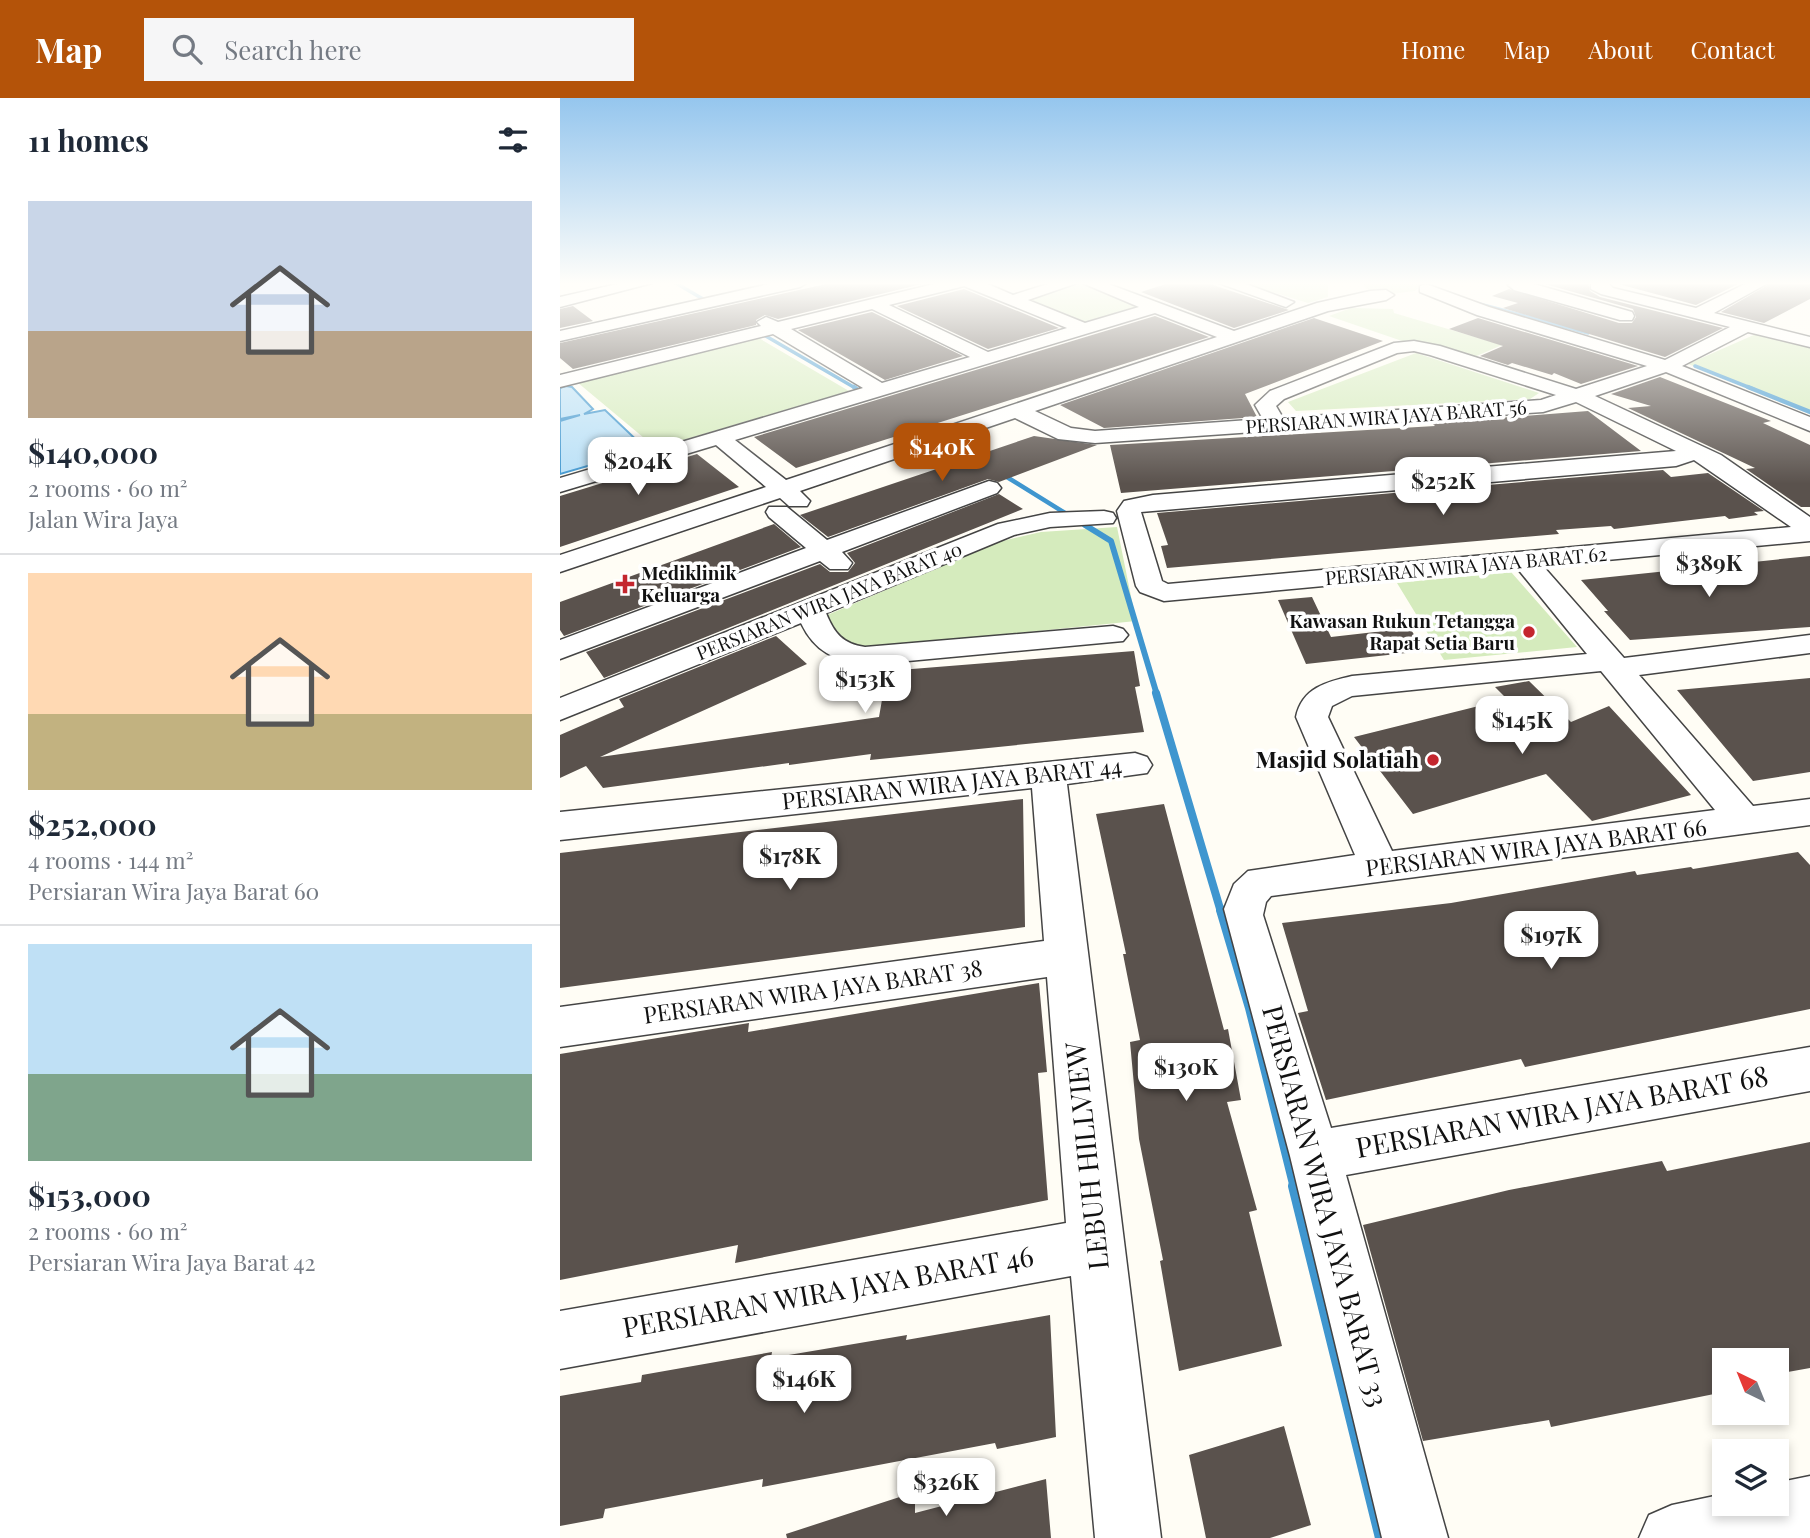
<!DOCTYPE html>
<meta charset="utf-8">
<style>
body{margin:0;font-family:"Playfair Display",serif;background:#f6f6f7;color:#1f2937;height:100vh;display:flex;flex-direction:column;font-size:26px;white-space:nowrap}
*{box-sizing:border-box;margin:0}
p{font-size:23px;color:#747a83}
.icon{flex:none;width:38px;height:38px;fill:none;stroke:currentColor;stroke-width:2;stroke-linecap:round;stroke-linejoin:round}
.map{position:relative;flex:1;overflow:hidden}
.sheet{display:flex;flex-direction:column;background:#fff;width:560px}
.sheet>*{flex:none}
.needle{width:46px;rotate:317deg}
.fabs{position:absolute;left:1152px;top:1250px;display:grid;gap:14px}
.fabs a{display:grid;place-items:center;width:77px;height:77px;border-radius:0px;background:#fff;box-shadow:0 4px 10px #0003;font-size:35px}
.price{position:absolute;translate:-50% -60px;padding:0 16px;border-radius:14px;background:#fff;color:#222;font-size:23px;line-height:46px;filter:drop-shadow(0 2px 4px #0008)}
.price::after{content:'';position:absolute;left:50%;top:42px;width:21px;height:16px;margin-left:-10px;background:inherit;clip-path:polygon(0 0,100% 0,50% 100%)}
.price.on{background:#b45309;color:#fff}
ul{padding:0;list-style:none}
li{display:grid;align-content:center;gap:14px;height:371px;padding:0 28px}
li+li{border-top:2px solid #e0e1e3}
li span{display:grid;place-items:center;height:217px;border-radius:0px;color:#555}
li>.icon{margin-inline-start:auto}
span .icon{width:126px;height:126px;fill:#fffc;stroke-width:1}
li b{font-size:30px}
h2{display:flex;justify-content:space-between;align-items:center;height:84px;padding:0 28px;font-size:30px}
header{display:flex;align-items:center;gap:42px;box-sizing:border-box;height:98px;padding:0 35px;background:#b45309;color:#fff}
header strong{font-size:33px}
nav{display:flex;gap:38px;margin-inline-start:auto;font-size:24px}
.search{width:490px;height:63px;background:#f6f6f7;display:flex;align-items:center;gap:18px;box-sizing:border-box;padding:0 24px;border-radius:0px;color:#747a83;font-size:26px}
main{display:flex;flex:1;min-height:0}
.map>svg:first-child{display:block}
.green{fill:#d5ebbd}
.water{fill:#b9e0f7;stroke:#3f96cf;stroke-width:2}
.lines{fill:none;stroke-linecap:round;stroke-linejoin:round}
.stream-far5{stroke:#3f96cf;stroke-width:3.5}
.stream-far4{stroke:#3f96cf;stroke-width:4.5}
.stream-far3{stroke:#3f96cf;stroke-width:6}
.stream-far2{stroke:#3f96cf;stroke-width:8}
.stream-far1{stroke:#3f96cf;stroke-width:10}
.stream{stroke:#3f96cf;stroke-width:12}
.building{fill:#5a524d}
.minor-casing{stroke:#444;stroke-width:3}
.minor{fill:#fff;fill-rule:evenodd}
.poi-dot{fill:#c4262e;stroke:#fff;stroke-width:2.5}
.labels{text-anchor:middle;stroke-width:7;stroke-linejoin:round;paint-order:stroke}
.far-street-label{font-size:19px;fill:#111;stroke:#fff}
.far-poi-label{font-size:19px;font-weight:bold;fill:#111;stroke:#fff;text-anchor:start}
.poi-label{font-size:23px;font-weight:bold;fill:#111;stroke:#fff;text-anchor:end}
.street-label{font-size:23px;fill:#111;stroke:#fff}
.near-street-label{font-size:28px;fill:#111;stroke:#fff}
</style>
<header>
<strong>Map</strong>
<div class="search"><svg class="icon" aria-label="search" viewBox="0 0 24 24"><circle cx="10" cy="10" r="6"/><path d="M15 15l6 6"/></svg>Search here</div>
<nav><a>Home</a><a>Map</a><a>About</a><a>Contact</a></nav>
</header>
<main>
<section class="sheet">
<h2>11 homes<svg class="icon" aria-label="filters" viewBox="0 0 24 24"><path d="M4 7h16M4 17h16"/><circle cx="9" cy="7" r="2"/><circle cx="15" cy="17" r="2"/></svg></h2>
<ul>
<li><span style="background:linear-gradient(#c9d6e8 60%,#b9a48a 0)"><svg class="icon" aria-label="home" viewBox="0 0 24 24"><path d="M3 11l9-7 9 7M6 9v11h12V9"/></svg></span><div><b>$140,000</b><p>2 rooms · 60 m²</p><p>Jalan Wira Jaya</p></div></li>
<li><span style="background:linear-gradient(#ffd9b3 65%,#c2b280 0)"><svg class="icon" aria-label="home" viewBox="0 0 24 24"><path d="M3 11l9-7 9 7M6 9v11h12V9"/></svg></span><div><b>$252,000</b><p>4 rooms · 144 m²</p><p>Persiaran Wira Jaya Barat 60</p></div></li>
<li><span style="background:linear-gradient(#bfe0f5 60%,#7fa58c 0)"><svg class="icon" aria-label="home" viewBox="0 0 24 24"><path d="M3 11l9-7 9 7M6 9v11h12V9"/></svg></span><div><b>$153,000</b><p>2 rooms · 60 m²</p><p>Persiaran Wira Jaya Barat 42</p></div></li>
</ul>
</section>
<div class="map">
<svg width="1250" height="1440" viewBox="0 0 1250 1440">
<rect width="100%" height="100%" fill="#fffdf5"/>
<path class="green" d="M680 184H768V199L748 205Z
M801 184H858L861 188 855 193 831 196 806 191Z
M521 186 583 208 523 226 462 202Z
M791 210 833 211 834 215 942 247 912 260 863 244H845L769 218Z
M1196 236 1250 249V313L1128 266Z
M197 239 289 293 96 350 17 284Z
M856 255 979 295 970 301 736 313 728 304Z
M557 429 576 523 293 552 265 518 438 444 481 434Z
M951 474 1017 549 884 562 837 485Z"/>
<path class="water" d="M6 288 12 289 33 311 24 316 45 312 86 351 0 376V323L20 317 0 321V290Z"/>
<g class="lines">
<path class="stream-far5" d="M114 184 143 201
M912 204 1028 235
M204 237 297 291
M1135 268 1193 291"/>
<path class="stream-far4" d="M294 289 298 292
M1188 289 1250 314
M394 346 422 364
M442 376 505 415"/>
<path class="stream-far3" d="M525 427 551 443 597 597"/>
<path class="stream-far2" d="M596 595 661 814"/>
<path class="stream-far1" d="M661 812 690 910 735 1090"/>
<path class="stream" d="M734 1088 821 1440"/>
</g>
<path class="building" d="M275 184H370L218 221 205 217 196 222V227L13 271 0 260V245Z
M612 184H644L729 212 674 230 581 194Z
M978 184H1028L1030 193 1040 199 1163 230 1105 259 943 210 958 205 932 198 949 191 1059 225H1072L1076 219 1073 211Z
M1051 184H1182L1136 207Z
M1213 184H1250V201L1204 225 1161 214Z
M404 191 499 230 428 251 337 208Z
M13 208 33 223 0 230V211Z
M312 214 403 258 325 282 238 232Z
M595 218 649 239 236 370 194 339Z
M754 220 823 243 685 296 697 319 544 330 500 307Z
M918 220 1078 268 1021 286 994 275 992 277 952 265 948 267 920 258 943 248 889 231Z
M1100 279 1211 323 1203 325 1250 347V409H1241L1186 371 1195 370 1068 310 1091 308 1051 296Z
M1028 313 1081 353 561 395 550 347 875 328 872 325Z
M474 338 537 347 439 384 428 381 268 439 240 417Z
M137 356 179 389 0 449V398Z
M1103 372 1111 379 1148 375 1204 413 1194 414 1198 417 1169 421 1165 418 1054 431 1051 428 996 432 999 436 607 470 601 448 608 447 597 415Z
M439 396 463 411 44 580 26 554 260 466 270 474H288L295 465 287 455Z
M214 426 241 449 4 538 0 532V504Z
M1250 458V529L1070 542 1044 513H1048L1021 482Z
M752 499 771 539 850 530 864 553 746 566 718 502Z
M216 538 247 566 40 659 319 619 327 573 574 553 580 588 575 589 584 634 310 662 311 656 229 667V665L43 690 26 668 0 680V637L64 609 59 601Z
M1250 580V674L1193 683 1117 592Z
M969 583 1011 624 1049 608 1131 697 1032 723 986 676 853 716 794 639 947 601 935 589Z
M463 701 465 829 0 890V755Z
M604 706 664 932 668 931 681 1002 667 1004 697 1112 689 1114 722 1248 619 1273 600 1163 603 1162 579 1041 570 944 580 942 563 856H566L536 716Z
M1238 754 1250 767V911L965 969 961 961 766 1002 738 915 748 913 722 825 891 805 1075 773 1077 777 1131 769 1133 771Z
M479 885 487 974 478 975 488 1102 175 1165 178 1147 0 1182V956L189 925 188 934Z
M1250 1044V1270L1216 1276V1262H1164V1294L991 1329 989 1322 863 1343 803 1127 949 1092 1102 1063 1107 1073Z
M490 1217 496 1339 437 1351 435 1345 202 1389 203 1381 45 1411 43 1420 0 1428V1298L81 1284 82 1277 212 1254 211 1260 347 1237 346 1242Z
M724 1328 751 1427 710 1440H646L629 1357Z
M486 1381 491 1440H227L226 1436 355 1394V1415Z"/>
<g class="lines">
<g class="minor-casing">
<path id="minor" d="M66 184H96L0 209V199Z
M218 184H248L240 189 0 243V233Z
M382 184H423L453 197 494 184H520L468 202 525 225 579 209 520 184H543L674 233 757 205 810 193 826 192 834 197 826 202 768 213 475 313 511 330 535 333 703 321 695 307 710 293 834 245 854 243 880 248 1016 291 1087 268 917 217 860 194V188L866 186 929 209 1105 262 1170 229 1041 196 1031 191V184H1047L1053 190 1136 210 1189 184H1210L1154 215 1250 239V249L1188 234 1122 268 1250 319V333L1106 274 1035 298 1161 357 1250 419V443L983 468 1064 560 1250 537V555L1079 577 1193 708 1250 701V727L711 798 706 804 703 817 771 1030 1250 949V993L786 1077 888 1440H822L730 1058 664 811 674 786 688 773 795 757 736 619C742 590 766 584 792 578L1027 556 957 470 604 503 580 494 576 488 557 413 564 403 593 397 1116 353 1016 304 983 314 535 345 498 341 455 320 240 393 250 403 247 408H229L220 400 0 474V457L206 389 156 347 0 394V380L303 290 213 236 0 289V277L201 228 197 224 206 219 218 224ZM404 188 507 230 428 254 329 207ZM312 211 410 259 322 285 231 231ZM595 215 657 239 226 382 175 342ZM854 253 870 257 996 297 981 302 723 320 716 308 724 301 837 255ZM1134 362 1231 429 608 486 602 483 581 414 1116 368ZM1041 573 1155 712 832 753 768 619 772 608 792 598Z
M656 184H681L734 204 726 209 720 207Z
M950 184H967L1072 214 1074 218 1072 222H1060L954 192 948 187Z
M429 383 437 385 441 390 437 395 282 454 292 465 288 471H270L260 463 0 561V542L246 450 209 419 206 414 209 409H227L267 442Z
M544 413 553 415 556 420 553 425 490 429 454 437 266 515C274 535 283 546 305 549L553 528 563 531 568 537 563 543 305 567C274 562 255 554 241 525L0 622V600L438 426 490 415Z
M575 655 587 659 592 667 587 675 507 686 601 1440H535L511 1178 0 1271V1213L506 1125 487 879 0 949V909L484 843 472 690 0 742V714Z
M1250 1378V1440H1079L1089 1417 1112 1407 1164 1396V1405H1216V1385Z"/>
</g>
<use href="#minor" class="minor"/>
</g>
<linearGradient id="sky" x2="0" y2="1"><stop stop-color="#95c6ee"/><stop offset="0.48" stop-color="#fffefa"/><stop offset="1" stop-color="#fffefa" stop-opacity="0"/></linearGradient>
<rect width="1250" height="386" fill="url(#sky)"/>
<g class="poi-dot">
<path d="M61.5 475.5h7v7h7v7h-7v7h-7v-7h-7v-7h7z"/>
<circle cx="969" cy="534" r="7"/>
<circle cx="873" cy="662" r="7"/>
</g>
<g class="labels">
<g class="far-street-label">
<text transform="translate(826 319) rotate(-4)" y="7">PERSIARAN WIRA JAYA BARAT 56</text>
<text transform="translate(906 468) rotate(-5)" y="7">PERSIARAN WIRA JAYA BARAT 62</text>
<text transform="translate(269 503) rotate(-22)" y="7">PERSIARAN WIRA JAYA BARAT 40</text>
</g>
<g class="far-poi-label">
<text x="81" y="482">Mediklinik<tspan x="81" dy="22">Keluarga</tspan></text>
<text x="955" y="530" text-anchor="end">Kawasan Rukun Tetangga<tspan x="955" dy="22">Rapat Setia Baru</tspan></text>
</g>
<g class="poi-label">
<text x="859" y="670">Masjid Solatiah</text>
</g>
<g class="street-label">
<text transform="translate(392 686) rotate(-6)" y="8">PERSIARAN WIRA JAYA BARAT 44</text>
<text transform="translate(976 750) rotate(-7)" y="8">PERSIARAN WIRA JAYA BARAT 66</text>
<text transform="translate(253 894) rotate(-8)" y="8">PERSIARAN WIRA JAYA BARAT 38</text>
</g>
<g class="near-street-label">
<text transform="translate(1002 1014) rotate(-10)" y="10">PERSIARAN WIRA JAYA BARAT 68</text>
<text transform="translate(527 1058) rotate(-96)" y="10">LEBUH HILLVIEW</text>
<text transform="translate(765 1108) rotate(75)" y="10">PERSIARAN WIRA JAYA BARAT 33</text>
<text transform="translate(268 1194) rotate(-10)" y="10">PERSIARAN WIRA JAYA BARAT 46</text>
</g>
</g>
</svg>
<div class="fabs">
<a><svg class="needle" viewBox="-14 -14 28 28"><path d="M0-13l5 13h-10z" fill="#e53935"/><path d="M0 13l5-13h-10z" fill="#747a83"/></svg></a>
<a><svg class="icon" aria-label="layers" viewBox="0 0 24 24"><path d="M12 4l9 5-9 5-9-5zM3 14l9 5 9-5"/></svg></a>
</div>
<b class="price on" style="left:382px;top:385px">$140K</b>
<b class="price" style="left:78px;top:399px">$204K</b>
<b class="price" style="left:883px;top:419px">$252K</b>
<b class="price" style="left:1149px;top:501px">$389K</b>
<b class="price" style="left:305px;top:617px">$153K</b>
<b class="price" style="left:962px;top:658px">$145K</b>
<b class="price" style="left:230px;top:794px">$178K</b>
<b class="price" style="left:991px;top:873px">$197K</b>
<b class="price" style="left:626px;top:1005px">$130K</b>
<b class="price" style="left:244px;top:1317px">$146K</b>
<b class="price" style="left:386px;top:1420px">$326K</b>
</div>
</main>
